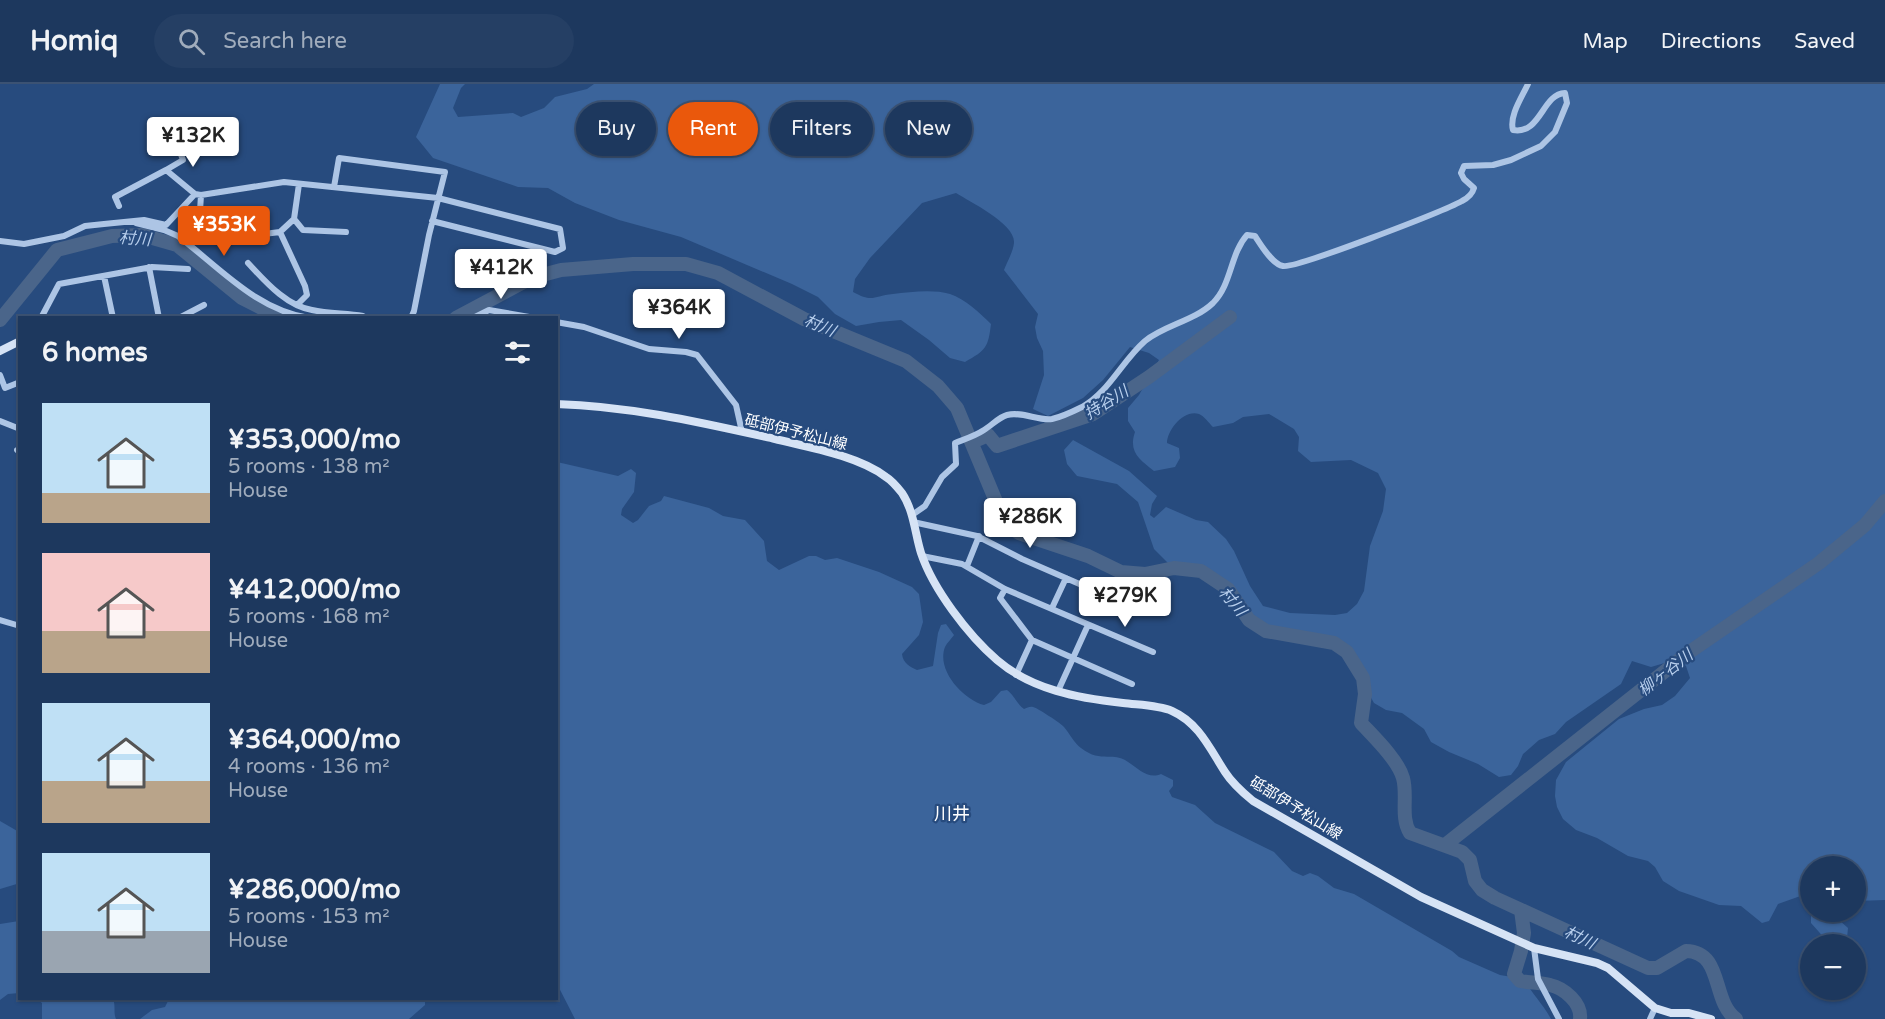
<!DOCTYPE html>
<meta charset="utf-8">
<style>
body{margin:0;font-family:"Varela Round","Noto Sans JP",sans-serif;background:#253f64;color:#f1f3f6;height:100vh;display:flex;flex-direction:column;font-size:22px;white-space:nowrap}
*{box-sizing:border-box;margin:0}
p{font-size:20px;color:#a0acbc}
.icon{flex:none;width:33px;height:33px;fill:none;stroke:currentColor;stroke-width:2;stroke-linecap:round;stroke-linejoin:round}
.map{position:relative;flex:1;overflow:hidden}
.details{position:absolute;left:18px;top:232px;width:540px;height:684px;display:flex;flex-direction:column;background:#1d385e;border-radius:0px;box-shadow:0 2px 4px #0004,0 0 0 2px #3b5273}
.details>*{flex:none}
.banner{position:absolute;left:576px;top:18px;width:570px;height:54px;display:flex;gap:12px}
.tools{position:absolute;left:1800px;top:772px;display:grid;gap:12px}
.tools a{display:grid;place-items:center;width:66px;height:66px;border-radius:50%;background:#1d385e;box-shadow:0 2px 4px #0004,0 0 0 2px #3b5273;font-size:30px}
.price{position:absolute;translate:-50% -51px;padding:0 14px;border-radius:6px;background:#fff;color:#222;font-size:20px;line-height:39px;filter:drop-shadow(0 2px 3px #0008)}
.price::after{content:'';position:absolute;left:50%;top:36px;width:18px;height:14px;margin-left:-9px;background:inherit;clip-path:polygon(0 0,100% 0,50% 100%)}
.price.on{background:#ea580c;color:#fff}
ul{padding:0;list-style:none}
li{display:flex;align-items:center;gap:18px;height:150px;padding:0 24px}
li span{display:grid;place-items:center;flex:none;width:168px;height:120px;border-radius:0px;color:#555}
li>.icon{margin-inline-start:auto}
span .icon{width:72px;height:72px;fill:#fffc;stroke-width:1}
li b{font-size:26px}
h2{display:flex;justify-content:space-between;align-items:center;height:72px;padding:0 24px;font-size:26px}
.tag{padding:0 21px;border-radius:27px;background:#1d385e;box-shadow:0 2px 4px #0004,0 0 0 2px #3b5273;font-size:21px;line-height:54px}
.tag.on{background:#ea580c;color:#fff}
header{display:flex;align-items:center;gap:36px;box-sizing:border-box;height:84px;padding:0 30px;background:#1d385e;border-bottom:2px solid #3b5273}
header strong{font-size:28px}
nav{display:flex;gap:33px;margin-inline-start:auto;font-size:21px}
.search{width:420px;height:54px;background:#253f64;display:flex;align-items:center;gap:15px;box-sizing:border-box;padding:0 21px;border-radius:33px;color:#a0acbc;font-size:22px}
.map>svg:first-child{display:block}
.green{fill:#3b649b}
.lines{fill:none;stroke-linecap:round;stroke-linejoin:round}
.river{stroke:#4a658a;stroke-width:14}
.street{stroke:#adc5e5;stroke-width:6}
.secondary{stroke:#d6e3f5;stroke-width:8}
.labels{text-anchor:middle;stroke-width:4.5;stroke-linejoin:round;paint-order:stroke}
.street-label{font-size:15px;fill:#fff;stroke:#274b7e}
.water-label{font-size:16px;font-style:italic;fill:#b8cfed;stroke:#274b7e}
.quarter-label{font-size:18px;fill:#fff;stroke:#274b7e}
</style>
<header>
<strong>Homiq</strong>
<div class="search"><svg class="icon" aria-label="search" viewBox="0 0 24 24"><circle cx="10" cy="10" r="6"/><path d="M15 15l6 6"/></svg>Search here</div>
<nav><a>Map</a><a>Directions</a><a>Saved</a></nav>
</header>
<div class="map">
<svg width="1885" height="935" viewBox="0 0 1885 935">
<rect width="100%" height="100%" fill="#274b7e"/>
<path class="green" d="M440 0H465L461 4 453 24 458 33 513 29 521 33 544 24 555 13 587 5 594 0H1885V816L1856 817V783H1810V824V814L1806 810 1778 820 1769 837 1762 839 1741 822 1719 821 1679 807 1663 797 1655 783 1648 777 1628 772 1597 754 1576 746 1563 735 1557 723 1555 712 1556 696 1566 678 1619 635 1644 625 1662 621 1675 612 1690 594 1686 582 1668 578 1651 583 1632 577 1621 600 1566 638 1555 650 1539 656 1523 670 1518 682 1511 691 1499 693 1478 680 1449 668 1431 658 1424 645 1402 629 1386 626 1374 619 1369 610 1368 591 1351 565 1337 554 1267 543 1251 531 1232 505 1196 481 1168 479 1154 465 1138 418 1117 400 1077 392 1067 380 1064 366 1073 356 1129 387 1157 412 1152 420 1150 431 1154 434 1166 423 1196 436 1208 438 1226 455 1234 467 1250 502 1263 522 1290 529 1335 531 1347 529 1357 520 1364 507 1370 462 1383 427 1386 405 1378 389 1351 376 1311 378 1298 367 1299 353 1294 345 1269 330 1243 333 1233 339 1213 343C1209 339 1204 332 1199 330 1184 325 1167 346 1167 359L1179 364 1180 374 1175 383 1154 387C1140 376 1128 368 1135 348L1128 337V324L1139 311 1159 276 1149 269 1130 263 1103 296 1083 314 1048 332 1033 325 1044 291 1043 267 1037 254 1035 243 1038 230 1004 186C1007 178 1013 168 1014 159 1016 140 970 118 956 109L922 119 870 174 855 195 853 208C873 219 873 212 893 210 910 208 933 205 950 210 965 215 980 229 991 240 988 264 986 266 965 278L950 274 929 256 901 236 879 238 856 242 835 230 818 213 792 200 681 153 619 136 575 119 548 104 518 103 433 74 416 53Z
M557 378 618 392 631 385 636 389 634 408 622 425 621 431 633 439 638 436 649 422 661 417 664 412 709 424 723 432 745 436 764 457 767 477 779 486 809 472H816L825 476 837 474 879 488 912 503 919 510 923 538 919 551 902 570C903 579 910 583 917 586L933 582 938 549 941 541 946 540 954 551C952 554 947 559 945 563 936 586 963 615 984 621L991 618 1001 607 1007 606C1015 612 1016 619 1024 625 1027 624 1030 622 1033 623 1036 623 1062 640 1064 643 1070 650 1074 659 1081 664 1100 679 1111 668 1125 676 1137 683 1147 696 1161 690L1173 696V702L1169 707 1172 713 1195 721 1215 739 1274 768 1292 787 1303 792 1310 789 1318 792 1334 804 1354 810 1452 867 1459 873 1500 891 1524 895C1532 910 1543 920 1551 935H575L556 898Z
M0 737 19 748 20 799 0 805Z
M1811 828H1830L1848 844 1847 854 1841 859 1827 857 1811 839Z
M19 837V909L8 910 0 916V840Z
M36 915H113C116 922 113 928 116 935H42V919Z
M169 915H425V921L409 935H140L152 926 165 923Z"/>
<g class="lines">
<path class="river" d="M456 234 531 194 561 186 633 180H686L718 189 804 235 906 277 938 302 957 324 1005 439 1019 449 1088 472 1121 488 1145 490 1174 484 1201 487 1228 505 1249 536 1266 547 1334 559 1347 568 1363 594 1365 610 1361 639C1374 653 1398 676 1403 694 1408 712 1400 733 1410 749L1462 768 1470 776 1475 797 1482 806 1495 814 1648 884H1657L1686 867C1724 868 1711 917 1736 935
M0 236 57 166 112 152 142 151 177 161 242 214 281 234
M972 358 988 351 997 362 1093 330 1149 293 1230 233
M1445 761 1688 569 1819 479 1865 441 1885 417
M1521 826 1524 849 1521 867 1514 890 1520 897C1530 899 1540 898 1550 901 1564 904 1582 919 1580 935"/>
<path class="street" d="M166 86 183 76 179 65
M334 103 339 74 445 88 429 151 414 227 411 234
M201 111 200 127 202 158 280 148 294 135 299 100
M119 122 115 113 166 86 195 110 201 111 284 98 438 114 560 145 563 164 555 168 432 137
M294 135 303 146 346 148
M136 139 164 146 178 152C219 183 256 226 309 234
M280 148 305 202 307 211 297 221
M0 157 24 160 64 152 85 142 104 140 144 136 166 141 195 110
M248 179C265 197 286 222 312 226 329 230 346 229 363 232V234
M149 183 159 234
M104 192 113 234
M41 234 59 200 152 183 188 185
M179 234 204 221
M473 234 489 226 535 234
M556 238 584 243 649 265 686 268 697 271 736 321 742 348
M0 291 5 304 20 298
M0 337 20 345
M17 366 20 365
M912 431 925 422 942 393 956 380 955 359C965 355 975 352 984 346 991 342 999 333 1007 331 1022 327 1038 337 1052 335 1061 333 1074 327 1082 323 1109 308 1122 277 1145 257 1165 241 1194 237 1213 219 1232 200 1230 170 1247 151L1255 152C1261 161 1272 180 1283 182 1295 185 1444 127 1462 117 1468 114 1472 111 1474 104L1464 95 1461 89 1464 82 1493 81 1511 76 1541 62 1555 48 1567 19 1565 9C1542 10 1541 51 1513 46 1509 32 1522 13 1528 0
M913 438 977 452 1022 475 1137 525
M922 472 962 480 1005 505 1153 568
M967 482 979 452
M1005 505 1000 514 1032 556 1132 600
M1052 524 1066 494
M0 536 20 542
M1016 591 1032 556
M1058 607 1088 541
M1534 864 1538 895 1559 935
M1650 935 1655 924"/>
<path class="secondary" d="M0 267 20 257
M556 320C630 322 703 339 775 355 808 363 859 372 886 393 891 396 898 404 902 409 914 427 915 450 921 469 933 505 968 551 997 576 1032 606 1078 614 1123 619 1138 621 1158 621 1172 627 1199 639 1210 665 1225 688 1232 699 1242 708 1253 717L1421 813 1534 864 1597 879 1608 884 1655 924 1671 929H1689L1711 935"/>
</g>
<g class="labels">
<g class="street-label">
<text transform="translate(796 348) rotate(14)" y="5">砥部伊予松山線</text>
<text transform="translate(1296 724) rotate(32)" y="5">砥部伊予松山線</text>
</g>
<g class="water-label">
<text transform="translate(135 154) rotate(4)" y="6">村川</text>
<text transform="translate(820 241) rotate(23)" y="6">村川</text>
<text transform="translate(1106 318) rotate(-32)" y="6">持谷川</text>
<text transform="translate(1233 517) rotate(50)" y="6">村川</text>
<text transform="translate(1665 588) rotate(-38)" y="6">柳ヶ谷川</text>
<text transform="translate(1580 853) rotate(25)" y="6">村川</text>
</g>
<g class="quarter-label">
<text x="952" y="736">川井</text>
</g>
</g>
</svg>
<div class="tools">
<a>+</a>
<a>−</a>
</div>
<b class="price" style="left:193px;top:84px">¥132K</b>
<b class="price on" style="left:224px;top:173px">¥353K</b>
<b class="price" style="left:501px;top:216px">¥412K</b>
<b class="price" style="left:679px;top:256px">¥364K</b>
<b class="price" style="left:1030px;top:465px">¥286K</b>
<b class="price" style="left:1125px;top:544px">¥279K</b>
<div class="banner">
<a class="tag">Buy</a>
<a class="tag on">Rent</a>
<a class="tag">Filters</a>
<a class="tag">New</a>
</div>
<section class="details">
<h2>6 homes<svg class="icon" aria-label="filters" viewBox="0 0 24 24"><path d="M4 7h16M4 17h16"/><circle cx="9" cy="7" r="2"/><circle cx="15" cy="17" r="2"/></svg></h2>
<ul>
<li><span style="background:linear-gradient(#bfe0f5 75%,#b9a48a 0)"><svg class="icon" aria-label="home" viewBox="0 0 24 24"><path d="M3 11l9-7 9 7M6 9v11h12V9"/></svg></span><div><b>¥353,000/mo</b><p>5 rooms · 138 m²</p><p>House</p></div></li>
<li><span style="background:linear-gradient(#f6c9c9 65%,#b9a48a 0)"><svg class="icon" aria-label="home" viewBox="0 0 24 24"><path d="M3 11l9-7 9 7M6 9v11h12V9"/></svg></span><div><b>¥412,000/mo</b><p>5 rooms · 168 m²</p><p>House</p></div></li>
<li><span style="background:linear-gradient(#bfe0f5 65%,#b9a48a 0)"><svg class="icon" aria-label="home" viewBox="0 0 24 24"><path d="M3 11l9-7 9 7M6 9v11h12V9"/></svg></span><div><b>¥364,000/mo</b><p>4 rooms · 136 m²</p><p>House</p></div></li>
<li><span style="background:linear-gradient(#bfe0f5 65%,#9aa5b1 0)"><svg class="icon" aria-label="home" viewBox="0 0 24 24"><path d="M3 11l9-7 9 7M6 9v11h12V9"/></svg></span><div><b>¥286,000/mo</b><p>5 rooms · 153 m²</p><p>House</p></div></li>
</ul>
</section>
</div>
